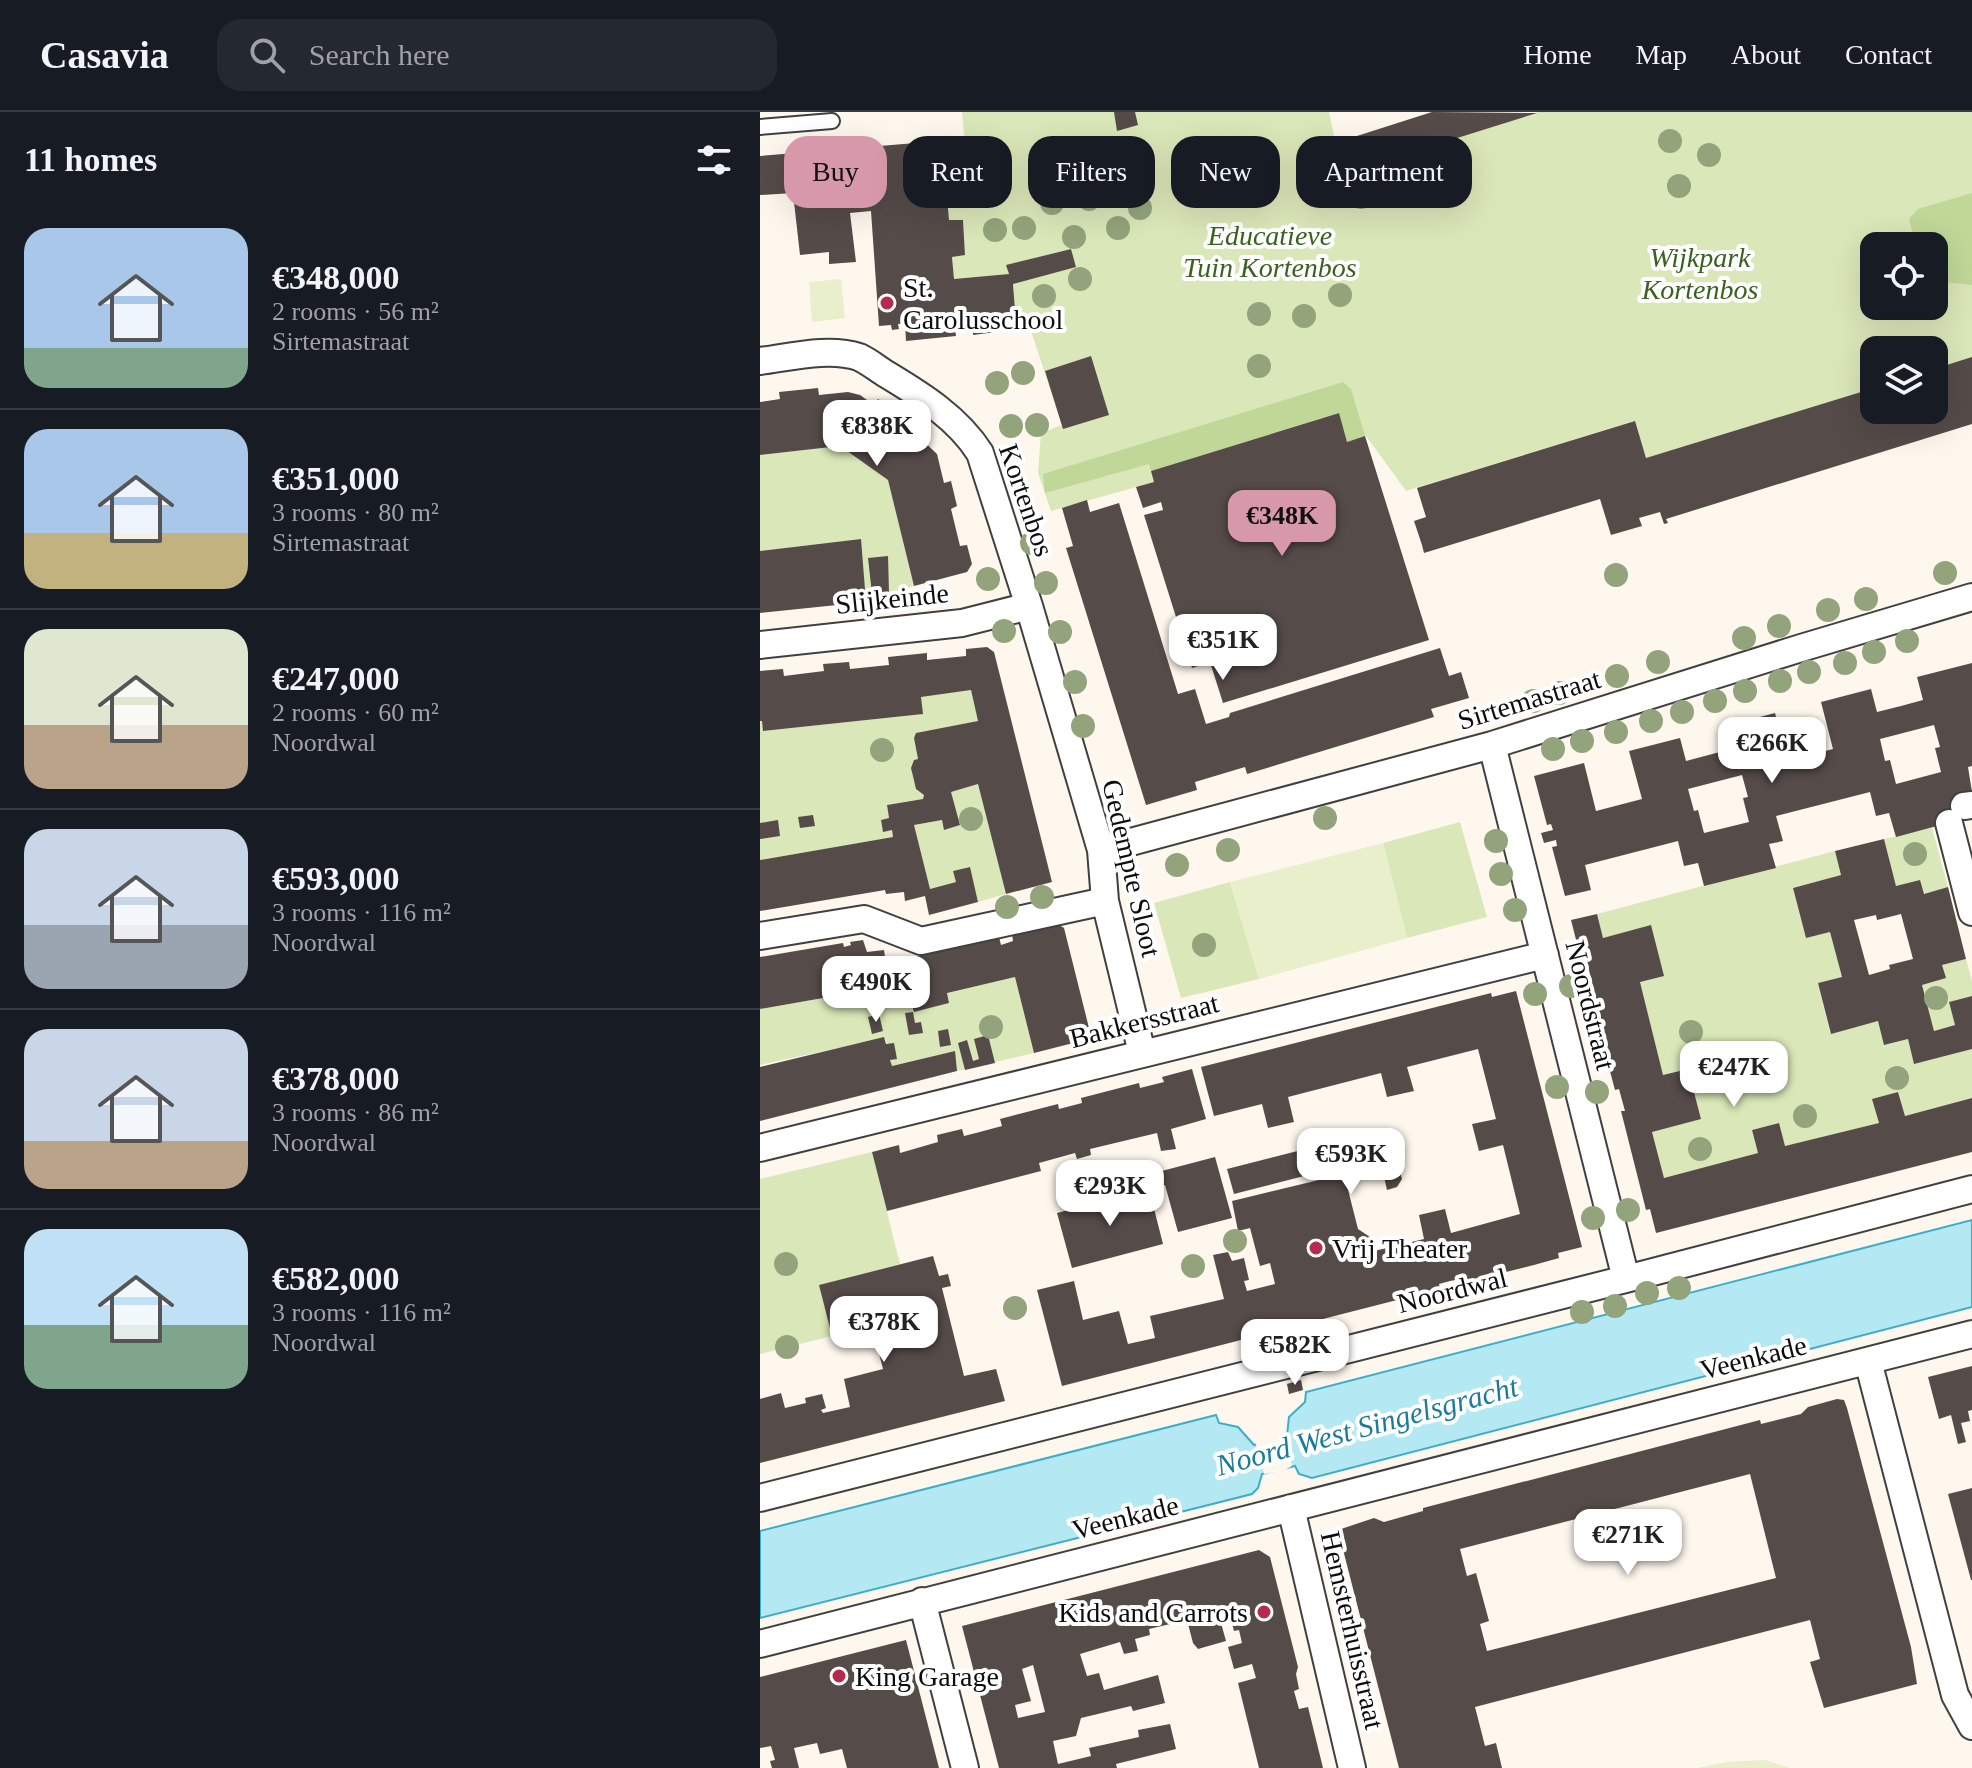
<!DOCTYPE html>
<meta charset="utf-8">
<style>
body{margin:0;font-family:Georgia,serif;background:#242831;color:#f1f3f6;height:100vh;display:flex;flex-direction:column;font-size:30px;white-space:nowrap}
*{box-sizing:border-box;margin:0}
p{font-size:26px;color:#9ea1a6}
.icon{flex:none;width:44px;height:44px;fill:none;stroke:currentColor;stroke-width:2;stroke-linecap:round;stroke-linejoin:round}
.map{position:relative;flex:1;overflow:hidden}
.details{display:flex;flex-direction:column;background:#171b24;width:760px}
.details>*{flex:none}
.top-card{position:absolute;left:24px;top:24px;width:760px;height:72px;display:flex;gap:16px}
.buttons{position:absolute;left:1100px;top:120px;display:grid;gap:16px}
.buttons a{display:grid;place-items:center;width:88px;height:88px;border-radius:16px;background:#171b24;box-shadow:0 8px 32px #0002;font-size:40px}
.price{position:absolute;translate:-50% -68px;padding:0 18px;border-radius:16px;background:#fff;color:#222;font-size:26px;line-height:52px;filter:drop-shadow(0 2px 4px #0008)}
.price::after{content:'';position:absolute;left:50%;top:48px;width:24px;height:18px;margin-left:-12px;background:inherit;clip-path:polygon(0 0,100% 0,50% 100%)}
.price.active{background:#d799aa;color:#111}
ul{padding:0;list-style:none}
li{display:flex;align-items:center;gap:24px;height:200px;padding:0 24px}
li+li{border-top:2px solid #363941}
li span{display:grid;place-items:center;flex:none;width:224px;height:160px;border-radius:24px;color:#555}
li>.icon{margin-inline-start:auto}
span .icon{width:96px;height:96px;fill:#fffc;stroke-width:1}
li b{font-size:34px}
h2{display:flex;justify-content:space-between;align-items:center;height:96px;padding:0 24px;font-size:34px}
.pill{padding:0 28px;border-radius:24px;background:#171b24;box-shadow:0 8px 32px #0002;font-size:28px;line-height:72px}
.pill.active{background:#d799aa;color:#111}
header{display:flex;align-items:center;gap:48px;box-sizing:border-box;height:112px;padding:0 40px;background:#171b24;border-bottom:2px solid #363941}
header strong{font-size:38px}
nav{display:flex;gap:44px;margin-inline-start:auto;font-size:28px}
.search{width:560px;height:72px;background:#242831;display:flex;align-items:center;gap:20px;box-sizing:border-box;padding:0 28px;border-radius:24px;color:#9ea1a6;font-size:30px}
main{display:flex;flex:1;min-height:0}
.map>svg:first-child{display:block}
.green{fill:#dae7b8;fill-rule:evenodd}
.forest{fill:#c1d798}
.pitch{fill:#e9efca}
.water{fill:#b4e9f3;stroke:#3eadc7;stroke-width:2}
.pier{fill:#fef7ed}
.building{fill:#554b49;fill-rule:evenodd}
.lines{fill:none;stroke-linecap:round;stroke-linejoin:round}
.lane-casing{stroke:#404040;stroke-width:18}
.street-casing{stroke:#404040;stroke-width:30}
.lane{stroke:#fff;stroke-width:14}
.street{stroke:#fff;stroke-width:26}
.tree{fill:#93a47c}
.poi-dot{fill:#b72a4e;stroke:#fff;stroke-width:3}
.labels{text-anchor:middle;stroke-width:8;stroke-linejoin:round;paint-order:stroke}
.park-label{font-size:28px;font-style:italic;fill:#3b6120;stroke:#fff}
.poi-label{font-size:28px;fill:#0d0d0d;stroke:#fff;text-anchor:start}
.street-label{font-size:28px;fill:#0d0d0d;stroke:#fff}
.water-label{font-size:30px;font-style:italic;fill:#1b7c99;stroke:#fff}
</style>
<header>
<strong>Casavia</strong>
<div class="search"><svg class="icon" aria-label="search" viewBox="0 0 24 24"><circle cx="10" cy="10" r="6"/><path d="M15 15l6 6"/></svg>Search here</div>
<nav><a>Home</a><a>Map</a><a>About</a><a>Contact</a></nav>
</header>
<main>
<section class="details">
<h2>11 homes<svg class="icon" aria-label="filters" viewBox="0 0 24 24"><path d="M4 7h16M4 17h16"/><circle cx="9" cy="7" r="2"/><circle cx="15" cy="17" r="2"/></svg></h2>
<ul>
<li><span style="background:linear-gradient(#a9c7e8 75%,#7fa58c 0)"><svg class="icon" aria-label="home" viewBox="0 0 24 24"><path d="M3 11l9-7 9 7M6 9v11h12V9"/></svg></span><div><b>€348,000</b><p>2 rooms · 56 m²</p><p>Sirtemastraat</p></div></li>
<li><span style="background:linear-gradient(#a9c7e8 65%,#c2b280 0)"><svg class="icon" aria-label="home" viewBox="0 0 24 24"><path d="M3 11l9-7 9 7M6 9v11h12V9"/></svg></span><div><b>€351,000</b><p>3 rooms · 80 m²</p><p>Sirtemastraat</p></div></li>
<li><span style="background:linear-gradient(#dfe7d0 60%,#b9a48a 0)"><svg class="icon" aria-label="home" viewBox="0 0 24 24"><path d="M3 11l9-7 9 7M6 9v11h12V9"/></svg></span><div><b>€247,000</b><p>2 rooms · 60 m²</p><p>Noordwal</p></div></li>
<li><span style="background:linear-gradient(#c9d6e8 60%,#9aa5b1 0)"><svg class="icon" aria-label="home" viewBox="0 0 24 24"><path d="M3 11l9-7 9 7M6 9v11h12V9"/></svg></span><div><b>€593,000</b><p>3 rooms · 116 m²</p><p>Noordwal</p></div></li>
<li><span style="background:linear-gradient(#c9d6e8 70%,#b9a48a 0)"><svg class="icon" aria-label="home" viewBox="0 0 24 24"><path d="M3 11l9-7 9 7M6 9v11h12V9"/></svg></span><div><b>€378,000</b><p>3 rooms · 86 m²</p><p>Noordwal</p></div></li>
<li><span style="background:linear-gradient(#bfe0f5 60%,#7fa58c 0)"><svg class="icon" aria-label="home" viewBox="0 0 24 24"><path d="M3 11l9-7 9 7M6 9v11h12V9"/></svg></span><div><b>€582,000</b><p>3 rooms · 116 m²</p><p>Noordwal</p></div></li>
</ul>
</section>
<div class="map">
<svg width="1212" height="1656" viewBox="0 0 1212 1656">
<rect width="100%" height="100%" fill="#fef7ed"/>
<path class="green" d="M202 0H569L582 62 779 0H1212V246L1174 257V238H1114V276L886 346 874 309 646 379 606 324 587 330 578 301 392 359 394 370 291 399 278 361 281 321 302 313 268 210 256 211 253 172 316 154 310 137 247 153 249 162 194 167 192 145 205 142 203 108H189L187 85 202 84V80L209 79ZM1114 134H1174V194H1114Z
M80 334 128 368 154 474 106 490 100 427 0 439V343Z
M211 578 218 609 156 622 154 626 158 647 154 648C150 661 153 675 164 683L163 687 127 693 129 706 121 708 123 719 132 718 133 725 0 748V609H2L4 619 162 602 161 585Z
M218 672 246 782 218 790 209 755 193 759 196 770 170 777 154 713 182 708 184 718 199 713 191 680Z
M700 710 727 805 647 826 623 731Z
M1172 716 1188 775 1164 782 1136 774 1124 727Z
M1075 739 1081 763 1033 776 1046 826 1070 820 1082 865 1058 871 1070 921 1118 909 1125 933 1148 927 1155 951 1212 937V986L1145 1004 1138 980 1113 987 1119 1011 1025 1034 1018 1011 992 1018 998 1041 904 1066 892 1020 941 1006 928 957 903 963 880 870 890 814 843 826 837 802Z
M470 770 499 867 421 886 394 791Z
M1206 847 1212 869V884L1189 890 1195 913 1174 919 1162 873 1185 866 1182 853Z
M255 865 274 941 197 959 194 939 132 954 130 948 137 946 124 926 0 953V897L114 877 116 886 135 883 137 895 152 893 154 900 189 891 187 880Z
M112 1040 140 1152 60 1173 72 1224 0 1242V1067Z"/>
<path class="forest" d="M1212 81V173L1174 169V134H1156L1149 107 1158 97Z
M583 270 591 277 605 324 587 330 578 301 391 359 389 352 285 381 283 362Z"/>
<path class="pitch" d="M81 167 85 206 52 210 49 170Z
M623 731 647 826 499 867 470 770Z
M1005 1648 1030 1656H937L967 1650Z"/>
<path class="water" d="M1212 1108V1195L552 1366 539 1362 535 1354 502 1362 498 1376 492 1382 0 1506V1419L456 1303 459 1311 478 1315 494 1333 527 1324 529 1305 545 1290 546 1280Z"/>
<path class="pier" d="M523 1321 532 1354 523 1359 504 1362 495 1329Z"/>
<path class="building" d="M354 0H375L378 13 357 19Z
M672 0 777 1 582 62 575 31Z
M204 27 209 80H202V84L187 85 189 108H203L205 143 192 145 194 167 249 162 246 153 311 137 316 155 253 172 256 211 235 213 236 220 213 223V215L195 217 196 224 146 229 145 211 138 212 139 217 132 218 131 213 119 214 111 99 90 101 96 150 69 152V140L40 143 33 81 0 83V44Z
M331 244 349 303 303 317 285 259Z
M1212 245V312L906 407 908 411 904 412 900 400 879 406 882 414 851 423 840 387 664 441 662 433 654 409 666 405 657 376 875 309 886 346 1114 276V298H1174V257Z
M58 276 59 283 88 280 100 283 114 293 118 287 161 316 156 322 177 342 184 371 191 369 197 394 191 397 200 434 207 433 212 452 207 460 154 474 128 368 80 334 0 343V290L20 287 19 280Z
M579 301 587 330 605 324 669 528 463 591 450 550 432 556 384 403 403 398 401 390 383 396 376 375 394 370 391 359Z
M327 388 330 400 359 391 418 582 435 577 446 612 469 605 470 601 680 536 689 564 701 560 709 586 671 597 674 605 487 662 485 655 435 670 437 678 386 693 306 436 313 434 302 396Z
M101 427 106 490 0 501V439Z
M128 444 129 480 112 482 108 446Z
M227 535 234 540 292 770 246 782 218 672 191 680 200 713 184 718 182 708 154 713 170 777 196 770 193 759 210 755 218 790 169 803 165 784 145 789 144 780 126 782 125 778 0 799V748L133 725 132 718 123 720 121 708 129 706 127 693 163 687 164 683 156 677 151 656 154 648 158 647 154 626 156 621 218 609 211 578 161 585 163 602 3 619 2 609H0V559L23 557 24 564 64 559 63 552 89 550 90 557 129 553 128 545 167 541V548L206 544V537Z
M1212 551V654L1208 655 1212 680 1201 682 1207 706 1136 725 1129 701 1116 704 1110 680 1016 704 1023 729 1009 732 1016 756 944 774 938 751 924 754 918 729 825 753 831 778 805 784 792 735 797 734 796 728 784 731 781 721 793 718 791 712 787 713 774 664 824 651 836 699 882 687 869 639 920 626 926 649 971 637 965 614 1015 601 1028 649 1050 643 1073 637 1061 590 1111 577 1117 600 1141 594 1163 588 1157 565ZM1174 613 1180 635 1175 636 1181 660 1136 672 1130 648 1125 649 1120 627ZM982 663 988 685 983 686 989 710 944 721 938 698 934 699 928 677Z
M53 703 55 714 40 716 38 705Z
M18 708 20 724 0 727V711Z
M1124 727 1136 774 1160 768 1164 782 1188 775 1206 847 1182 853 1186 866 1162 873 1174 919 1195 913 1189 890 1212 884V937L1154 952 1148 927 1124 933 1118 909 1071 922 1058 871 1082 865 1070 820 1046 826 1033 776 1081 763 1075 739ZM1141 802 1153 847 1129 853 1130 857 1109 863 1094 808 1116 803 1117 808Z
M837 802 843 826 891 813 904 864 880 870 903 963 928 957 941 1007 892 1020 904 1066 998 1041 992 1018 1019 1011 1025 1034 1119 1011 1112 987 1138 980 1145 1004 1212 986V1040L896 1121 890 1097 886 1098 861 999H865L859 977 855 978 829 880 834 879 829 858 824 859 811 808Z
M296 811 304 816 330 920 325 928 274 941 255 865 187 881 189 891 154 900 152 893 137 896 135 883 115 886 114 877 0 897V845L83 831 84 835 91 833 90 830 103 828 107 840 124 838 126 852 239 825 241 833 253 829 252 822Z
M756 879 822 1135 798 1141 799 1146 774 1153 702 1171 701 1167 690 1169 679 1172 680 1177 302 1274 277 1178 314 1169 323 1208 359 1199 368 1232 395 1226 390 1204 464 1187 453 1143 468 1140 472 1149 484 1146 489 1168 484 1169 487 1179 515 1172 510 1151 500 1154 490 1116 478 1119 472 1089 584 1062 598 1117 610 1125 586 1136H581V1147L664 1127 659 1103 685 1097 691 1121 760 1102 743 1033 719 1039 712 1012 736 1007 718 937 647 955 654 979 627 985 621 961 528 985 534 1010 508 1016 502 992 454 1004 441 955 731 881 732 885Z
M153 900 155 911 161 910 163 921 149 923 145 901Z
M119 902 123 919 112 922 108 905Z
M188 917 191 933 180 935 178 919Z
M228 923 235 951 205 958 198 931 207 928 213 949 219 947 214 927Z
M124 925 126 932 134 931 137 947 130 948 132 954 195 939 197 959 0 1009V955Z
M432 957 446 1007 411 1017 416 1037 401 1039 397 1021 330 1037 331 1043 317 1047 315 1041 279 1051 281 1059 127 1099 112 1040 139 1033 140 1041 178 1030 177 1023 202 1017 204 1024 216 1021 242 1014 240 1007 298 992 299 997 322 991 321 986 379 971 380 976 404 970 402 965Z
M577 1029 583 1054 474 1082 467 1057Z
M455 1045 472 1106 418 1120 405 1073 402 1074 398 1060Z
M638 1052 642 1067 637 1075 627 1078 622 1056Z
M389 1077 403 1132 312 1156 297 1101Z
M173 1144 179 1164 188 1162 191 1174 182 1176 204 1264 236 1257 245 1289 0 1351V1287L21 1281 25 1296 46 1291 45 1286 62 1282 66 1296 61 1298 63 1301 90 1295 84 1267 123 1257 112 1214 72 1224 59 1173Z
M1212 1254V1298L1208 1299 1210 1309 1201 1311 1206 1330 1198 1332 1191 1303 1179 1307 1168 1265Z
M541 1268 543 1278 529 1282 527 1272Z
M1077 1287 1084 1288 1087 1296 1151 1535 1157 1572 1064 1596 1050 1550 1060 1547 1050 1508 715 1595 725 1634 736 1631 742 1656H639L578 1418 614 1406 624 1410 663 1399V1396L1000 1308 1001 1312 1041 1302 1048 1295ZM990 1362 1016 1466 727 1539 720 1512 729 1509 716 1461 707 1464 700 1437Z
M1212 1376V1468H1211L1188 1382Z
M499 1438 510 1445 538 1555 536 1562 539 1577 534 1579 539 1597 548 1595 563 1656H499L478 1571 496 1566 492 1552 474 1557 468 1535 482 1531 479 1518 474 1519 468 1497 458 1500 466 1529 438 1537 433 1531 427 1508 389 1517 390 1523 375 1527 378 1539 364 1542 360 1530 320 1542 327 1564 339 1561 344 1578 398 1563 405 1591 373 1599 371 1594 321 1606 316 1624 293 1629 298 1652 331 1644 329 1636 379 1625 378 1618 410 1612 416 1637 356 1652 357 1656H239L202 1514ZM273 1553 285 1600 258 1606 255 1593 271 1589 262 1557Z
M146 1528 179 1656H87L82 1637 60 1642 57 1631 34 1636 39 1656H12L10 1649 15 1648 11 1634 0 1636V1565Z"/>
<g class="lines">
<g class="lane-casing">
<path id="lane" d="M0 15 72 9"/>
</g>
<g class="street-casing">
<path id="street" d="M0 249C31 245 69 235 99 245 108 249 118 257 126 262 161 283 198 306 220 341L269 494 341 738 345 789 382 941
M0 533 202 511 269 494
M732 633 866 1167
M1204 694 1212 693
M1189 711 1212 800
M341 738 732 633 1041 536 1212 485
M0 824 104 807 161 829 345 789
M0 1036 785 843
M1108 1249 1195 1583 1212 1614
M0 1386 866 1167 1212 1077
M531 1396 592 1656
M162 1489 205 1656
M0 1532 1212 1222"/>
</g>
<use href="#lane" class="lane"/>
<use href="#street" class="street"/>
</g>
<g class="tree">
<circle cx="910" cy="29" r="12"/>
<circle cx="949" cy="43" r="12"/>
<circle cx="312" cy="59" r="12"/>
<circle cx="354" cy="70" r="12"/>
<circle cx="919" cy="74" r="12"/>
<circle cx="601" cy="85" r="12"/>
<circle cx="329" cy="87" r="12"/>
<circle cx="292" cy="91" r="12"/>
<circle cx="380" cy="96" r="12"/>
<circle cx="264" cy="116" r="12"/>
<circle cx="358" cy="116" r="12"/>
<circle cx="235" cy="118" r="12"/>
<circle cx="314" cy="125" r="12"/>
<circle cx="320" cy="167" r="12"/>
<circle cx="580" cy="183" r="12"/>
<circle cx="284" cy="184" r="12"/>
<circle cx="499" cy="202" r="12"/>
<circle cx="544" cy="204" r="12"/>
<circle cx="499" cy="254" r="12"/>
<circle cx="263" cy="261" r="12"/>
<circle cx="237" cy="271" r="12"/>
<circle cx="277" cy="313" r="12"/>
<circle cx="251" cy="314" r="12"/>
<circle cx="272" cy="431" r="12"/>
<circle cx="1185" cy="461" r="12"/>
<circle cx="856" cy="463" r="12"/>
<circle cx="228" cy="467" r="12"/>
<circle cx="286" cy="471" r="12"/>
<circle cx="1106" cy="487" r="12"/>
<circle cx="1068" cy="498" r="12"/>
<circle cx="1019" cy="514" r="12"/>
<circle cx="244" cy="519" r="12"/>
<circle cx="300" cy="520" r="12"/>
<circle cx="984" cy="526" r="12"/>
<circle cx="1147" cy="529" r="12"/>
<circle cx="1114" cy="540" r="12"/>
<circle cx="898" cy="550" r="12"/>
<circle cx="1085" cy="551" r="12"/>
<circle cx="1049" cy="560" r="12"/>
<circle cx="857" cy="564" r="12"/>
<circle cx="1020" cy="569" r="12"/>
<circle cx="315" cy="570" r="12"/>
<circle cx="985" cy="579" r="12"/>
<circle cx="799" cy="581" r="12"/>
<circle cx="773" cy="589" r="12"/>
<circle cx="955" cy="589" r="12"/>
<circle cx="922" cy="600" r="12"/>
<circle cx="891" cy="609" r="12"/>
<circle cx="323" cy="614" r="12"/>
<circle cx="856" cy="620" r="12"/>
<circle cx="822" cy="629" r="12"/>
<circle cx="793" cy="637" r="12"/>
<circle cx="122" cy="638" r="12"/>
<circle cx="565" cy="706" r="12"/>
<circle cx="211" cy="707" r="12"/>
<circle cx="736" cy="729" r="12"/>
<circle cx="468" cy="738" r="12"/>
<circle cx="1155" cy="742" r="12"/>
<circle cx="417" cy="753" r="12"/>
<circle cx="741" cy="762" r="12"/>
<circle cx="282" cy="785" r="12"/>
<circle cx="247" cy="795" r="12"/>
<circle cx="755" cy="798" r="12"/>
<circle cx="444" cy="833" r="12"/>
<circle cx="811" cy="874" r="12"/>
<circle cx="775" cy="882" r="12"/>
<circle cx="1176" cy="886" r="12"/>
<circle cx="231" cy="915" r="12"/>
<circle cx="931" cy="920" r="12"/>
<circle cx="1012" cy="966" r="12"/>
<circle cx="1137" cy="966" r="12"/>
<circle cx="797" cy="975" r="12"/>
<circle cx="837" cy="980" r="12"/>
<circle cx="1045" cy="1004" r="12"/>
<circle cx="940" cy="1037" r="12"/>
<circle cx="868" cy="1098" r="12"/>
<circle cx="833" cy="1106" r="12"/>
<circle cx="475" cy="1129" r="12"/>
<circle cx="26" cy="1152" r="12"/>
<circle cx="433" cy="1154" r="12"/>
<circle cx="919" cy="1176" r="12"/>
<circle cx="887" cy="1181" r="12"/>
<circle cx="855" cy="1194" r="12"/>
<circle cx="255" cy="1196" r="12"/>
<circle cx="822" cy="1200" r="12"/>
<circle cx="27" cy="1235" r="12"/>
</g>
<g class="poi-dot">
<circle cx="127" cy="191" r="8"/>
<circle cx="556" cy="1136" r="8"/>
<circle cx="504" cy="1500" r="8"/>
<circle cx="79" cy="1564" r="8"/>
</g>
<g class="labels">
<g class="park-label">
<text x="510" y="133">Educatieve<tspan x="510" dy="32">Tuin Kortenbos</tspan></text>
<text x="940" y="155">Wijkpark<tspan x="940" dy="32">Kortenbos</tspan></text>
</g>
<g class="poi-label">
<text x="143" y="185">St.<tspan x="143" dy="32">Carolusschool</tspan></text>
<text x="572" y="1146">Vrij Theater</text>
<text x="488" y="1510" text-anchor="end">Kids and Carrots</text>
<text x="95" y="1574">King Garage</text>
</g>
<g class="street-label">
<text transform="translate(267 388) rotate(71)" y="10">Kortenbos</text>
<text transform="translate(132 486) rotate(-6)" y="10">Slijkeinde</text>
<text transform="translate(769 587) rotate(-17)" y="10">Sirtemastraat</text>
<text transform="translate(372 756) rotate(77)" y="10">Gedempte Sloot</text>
<text transform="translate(831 893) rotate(76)" y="10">Noordstraat</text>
<text transform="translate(384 908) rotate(-14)" y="10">Bakkersstraat</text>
<text transform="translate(692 1178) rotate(-14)" y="10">Noordwal</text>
<text transform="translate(993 1245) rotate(-14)" y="10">Veenkade</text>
<text transform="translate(365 1405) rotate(-14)" y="10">Veenkade</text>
<text transform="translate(593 1518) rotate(77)" y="10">Hemsterhuisstraat</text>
</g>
<g class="water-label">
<text transform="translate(607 1314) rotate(-15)" y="10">Noord West Singelsgracht</text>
</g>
</g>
</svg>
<div class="buttons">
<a><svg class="icon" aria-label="locate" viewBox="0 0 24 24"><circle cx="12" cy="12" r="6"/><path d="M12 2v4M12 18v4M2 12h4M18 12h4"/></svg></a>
<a><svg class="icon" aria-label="layers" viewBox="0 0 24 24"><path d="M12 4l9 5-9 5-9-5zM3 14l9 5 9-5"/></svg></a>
</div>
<b class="price" style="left:117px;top:356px">€838K</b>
<b class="price active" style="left:522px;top:446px">€348K</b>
<b class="price" style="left:463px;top:570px">€351K</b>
<b class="price" style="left:1012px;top:673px">€266K</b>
<b class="price" style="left:116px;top:912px">€490K</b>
<b class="price" style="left:974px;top:997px">€247K</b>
<b class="price" style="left:591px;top:1084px">€593K</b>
<b class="price" style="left:350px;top:1116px">€293K</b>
<b class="price" style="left:124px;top:1252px">€378K</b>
<b class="price" style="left:535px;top:1275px">€582K</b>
<b class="price" style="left:868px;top:1465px">€271K</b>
<div class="top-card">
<a class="pill active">Buy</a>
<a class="pill">Rent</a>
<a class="pill">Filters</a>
<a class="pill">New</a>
<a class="pill">Apartment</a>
</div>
</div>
</main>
